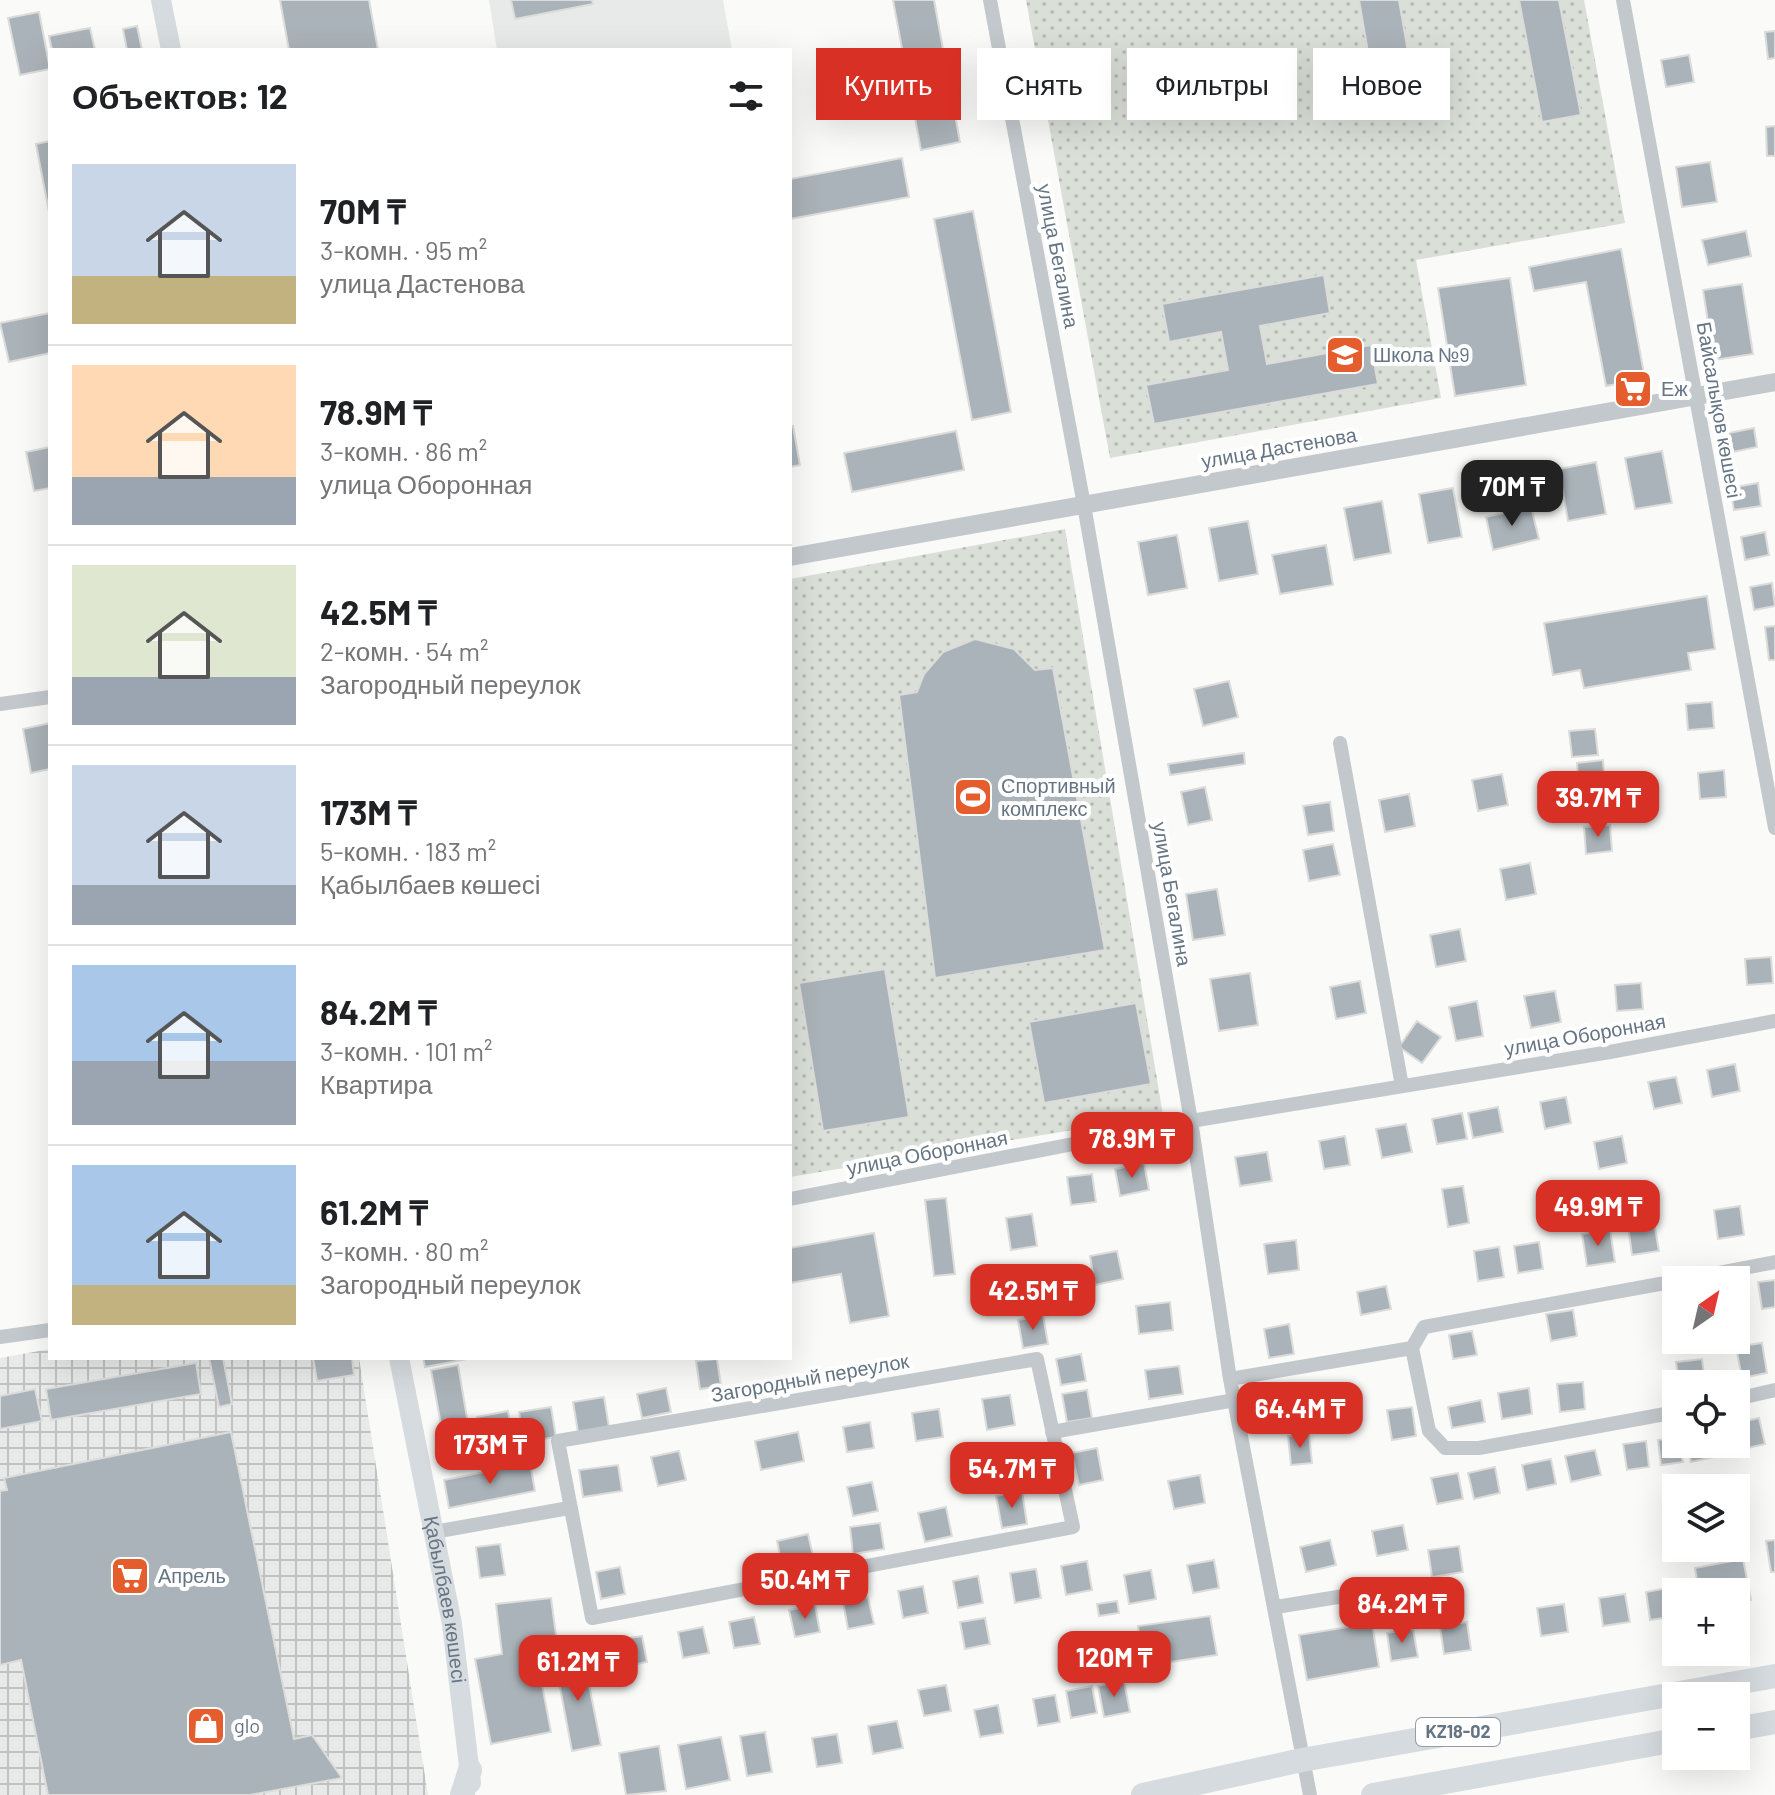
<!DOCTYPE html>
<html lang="ru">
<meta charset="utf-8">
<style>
body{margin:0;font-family:Barlow,sans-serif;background:#f2f2f2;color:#202124;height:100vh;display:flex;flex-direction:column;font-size:30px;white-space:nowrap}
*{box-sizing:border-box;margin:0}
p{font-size:26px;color:#757577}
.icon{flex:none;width:44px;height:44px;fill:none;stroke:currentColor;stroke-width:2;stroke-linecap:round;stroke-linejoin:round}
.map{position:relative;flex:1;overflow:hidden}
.details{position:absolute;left:48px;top:48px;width:744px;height:1312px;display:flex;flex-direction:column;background:#fff;border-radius:0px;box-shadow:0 8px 32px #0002}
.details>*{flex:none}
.banner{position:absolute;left:816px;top:48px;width:760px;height:72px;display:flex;gap:16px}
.needle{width:52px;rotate:34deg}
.fabs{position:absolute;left:1662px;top:1266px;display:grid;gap:16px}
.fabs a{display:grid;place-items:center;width:88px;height:88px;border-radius:0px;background:#fff;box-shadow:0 8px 32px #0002;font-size:40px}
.price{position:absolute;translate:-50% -68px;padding:0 18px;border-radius:16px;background:#d93025;color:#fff;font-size:26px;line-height:52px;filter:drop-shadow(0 2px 4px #0008)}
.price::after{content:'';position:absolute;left:50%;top:48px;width:24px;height:18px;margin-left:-12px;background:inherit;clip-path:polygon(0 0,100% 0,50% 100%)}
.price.active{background:#222;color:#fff}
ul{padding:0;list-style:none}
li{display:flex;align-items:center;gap:24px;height:200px;padding:0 24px}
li+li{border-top:2px solid #e0e0e0}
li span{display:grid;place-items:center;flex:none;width:224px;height:160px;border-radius:0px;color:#555}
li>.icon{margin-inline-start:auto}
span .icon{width:96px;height:96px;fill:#fffc;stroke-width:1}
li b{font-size:34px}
h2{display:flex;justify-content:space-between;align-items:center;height:96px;padding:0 24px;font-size:34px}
.tag{padding:0 28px;border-radius:0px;background:#fff;box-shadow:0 8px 32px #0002;font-size:28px;line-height:72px}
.tag.active{background:#d93025;color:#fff}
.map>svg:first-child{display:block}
.built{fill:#e8e9e9}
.industrial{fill:url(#industrial-grid)}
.park{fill:url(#park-dots)}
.building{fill:#aab3b9;stroke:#dcdcda;stroke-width:2}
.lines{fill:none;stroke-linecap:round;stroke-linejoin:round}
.minor{stroke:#c3c8cc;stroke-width:14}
.tertiary{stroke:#c3c8cc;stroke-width:18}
.secondary{stroke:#d6dbdf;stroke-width:20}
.primary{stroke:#d6dbdf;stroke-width:24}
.trunk{stroke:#d6dbdf;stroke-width:24}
.labels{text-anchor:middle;stroke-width:8;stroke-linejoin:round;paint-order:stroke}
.shield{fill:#fff;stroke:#939ea8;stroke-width:2}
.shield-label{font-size:18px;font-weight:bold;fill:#657583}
.street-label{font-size:20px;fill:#657583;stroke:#fff}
.poi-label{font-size:20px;fill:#657583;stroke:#fff;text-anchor:start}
</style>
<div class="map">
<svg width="1775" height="1795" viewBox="0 0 1775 1795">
<defs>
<pattern id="industrial-grid" width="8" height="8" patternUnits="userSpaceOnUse" patternTransform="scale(2)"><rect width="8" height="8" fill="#e8e9e9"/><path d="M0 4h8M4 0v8" fill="none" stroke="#c0c1c2"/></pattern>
<pattern id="park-dots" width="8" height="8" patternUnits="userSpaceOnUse" patternTransform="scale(2)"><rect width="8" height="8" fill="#dadfd7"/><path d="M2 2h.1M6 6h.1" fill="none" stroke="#b4b9b4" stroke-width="1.8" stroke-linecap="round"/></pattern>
</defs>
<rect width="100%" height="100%" fill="#fafaf8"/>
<path class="built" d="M489 0H723L732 50H497Z"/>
<path class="industrial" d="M50 1349V1358H359L428 1795H0V1358Z"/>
<path class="park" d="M1026 0H1584L1625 223 1416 260 1441 398 1110 458Z
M1065 529 1163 1115 790 1177V579Z"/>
<path class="building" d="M280 0H369L378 50H289Z
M511 0H592L593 4 515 19Z
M893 0H934L960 142 921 150Z
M1359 0H1399L1418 109 1379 116Z
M1519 0H1559L1581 115 1542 122Z
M39 12 50 69 20 75 8 18Z
M137 26 142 50H127L123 29Z
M90 28 95 50H52L49 36Z
M1775 31V58L1768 59 1765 32Z
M1689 55 1694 82 1666 87 1661 60Z
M1775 126V156H1767L1766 127Z
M50 141V217L36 144Z
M902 158 909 197 790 219V179Z
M1710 162 1717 202 1682 207 1676 167Z
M973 211 1011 412 972 420 934 219Z
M1746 231 1751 256 1708 265 1702 240Z
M1621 249 1645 379 1606 386 1586 282 1534 291 1529 267Z
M1324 275 1330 313 1260 326 1267 364 1371 345 1378 384 1154 424 1146 385 1228 370 1221 332 1169 342 1162 304Z
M1510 278 1526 385 1455 396 1438 288Z
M1742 284 1753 354 1714 360 1703 290Z
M50 313V353L9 362 0 323Z
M790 426H793L800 465 790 467Z
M1754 428 1757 447 1723 454 1719 435Z
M956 431 964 470 852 492 844 453Z
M50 447V488L34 491 26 452Z
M1662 451 1672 503 1635 509 1625 458Z
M1596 462 1606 514 1568 521 1559 469Z
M1758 483 1761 506 1734 510 1730 488Z
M1453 488 1462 537 1428 543 1419 494Z
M1382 501 1391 553 1354 560 1344 508Z
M1531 507 1539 539 1493 550 1486 517Z
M1248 521 1258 574 1219 581 1209 528Z
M1765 532 1769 555 1745 560 1741 537Z
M1177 535 1187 588 1148 595 1138 542Z
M1326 545 1333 585 1280 594 1272 555Z
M1772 583 1775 606 1754 610 1750 587Z
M1707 596 1715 649 1688 653 1691 670 1584 688 1580 670 1553 675 1544 623Z
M1775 626V660H1769L1765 627Z
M975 639 1014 649 1035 670 1053 668 1105 950 935 978 899 695 917 692 924 674 943 652Z
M1229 681 1238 717 1203 726 1194 689Z
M1712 702 1714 728 1688 730 1686 704Z
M50 723V769L31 773 23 729Z
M1595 729 1598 755 1572 757 1569 731Z
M1244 753 1245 764 1170 775 1168 764Z
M1603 760 1605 787 1579 789 1577 763Z
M1724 770 1726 797 1700 799 1698 773Z
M1502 774 1508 805 1478 811 1472 780Z
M1205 787 1212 820 1188 825 1181 792Z
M1409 794 1415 826 1385 832 1379 800Z
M1330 802 1334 831 1308 835 1303 806Z
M1610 825 1612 851 1586 854 1584 827Z
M1333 844 1340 875 1309 881 1303 850Z
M1530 863 1536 894 1506 900 1500 869Z
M1217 889 1225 935 1193 940 1186 894Z
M1460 929 1466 961 1436 967 1430 935Z
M1771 957 1773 983 1747 985 1745 959Z
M885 969 909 1117 823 1131 799 983Z
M1250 973 1258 1025 1219 1031 1210 979Z
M1360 981 1366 1013 1336 1019 1330 987Z
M1641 983 1643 1009 1617 1011 1615 985Z
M1555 991 1561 1022 1531 1028 1524 996Z
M1477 1001 1483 1036 1456 1041 1449 1007Z
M1136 1003 1151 1084 1044 1103 1029 1022Z
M1417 1021 1441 1037 1422 1063 1399 1047Z
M1735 1064 1740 1091 1712 1097 1707 1070Z
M1676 1077 1682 1103 1654 1109 1648 1082Z
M1566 1097 1571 1123 1545 1129 1540 1102Z
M1498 1107 1503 1132 1473 1138 1468 1113Z
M1462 1113 1467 1139 1437 1144 1432 1119Z
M1406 1124 1412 1152 1382 1158 1376 1129Z
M1345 1136 1350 1165 1324 1169 1319 1141Z
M1622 1136 1627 1163 1599 1169 1594 1142Z
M1267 1152 1272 1181 1240 1186 1235 1157Z
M1144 1163 1149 1190 1120 1196 1115 1169Z
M1092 1174 1096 1202 1071 1205 1067 1177Z
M1463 1186 1469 1223 1448 1227 1442 1189Z
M946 1198 955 1274 934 1276 925 1200Z
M1740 1206 1744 1235 1718 1239 1714 1210Z
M1032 1214 1037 1246 1011 1250 1006 1218Z
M1654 1222 1659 1251 1632 1255 1628 1226Z
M1610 1230 1615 1262 1587 1266 1582 1234Z
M874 1233 889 1316 850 1323 841 1274 790 1283V1248Z
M1296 1240 1299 1270 1268 1274 1264 1244Z
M1539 1242 1543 1269 1518 1273 1514 1246Z
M1499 1247 1504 1277 1478 1281 1474 1251Z
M1117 1251 1123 1279 1095 1285 1090 1256Z
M1775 1280V1307L1762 1309 1758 1282Z
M1386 1286 1391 1309 1361 1315 1357 1292Z
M1170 1302 1173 1330 1139 1334 1136 1306Z
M1573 1310 1577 1336 1551 1341 1546 1314Z
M1043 1315 1048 1344 1023 1348 1018 1320Z
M1289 1324 1294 1354 1269 1358 1264 1329Z
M1472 1331 1477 1355 1453 1359 1449 1335Z
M1762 1343 1767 1373 1742 1378 1736 1347Z
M1081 1354 1086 1381 1061 1385 1056 1359Z
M209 1358H223L232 1404 219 1407Z
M313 1358H352L354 1375 317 1381Z
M423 1358H467V1359L425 1367Z
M717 1359 721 1386 700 1389 696 1361Z
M1702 1359 1705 1384H1679L1676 1362Z
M196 1363 201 1394 51 1420 46 1389Z
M458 1365 472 1447 446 1452 431 1370Z
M1179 1366 1183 1394 1149 1399 1145 1370Z
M1583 1382 1585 1409 1560 1412 1557 1384Z
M666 1388 671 1412 642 1418 637 1394Z
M1529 1388 1532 1414 1502 1419 1498 1393Z
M35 1389 42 1421 0 1429V1396Z
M1306 1389 1309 1413 1281 1417 1277 1392Z
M1087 1390 1092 1418 1067 1422 1062 1394Z
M1010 1395 1015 1425 987 1430 982 1399Z
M604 1397 609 1427 578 1432 573 1402Z
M1481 1400 1485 1422 1452 1428 1448 1407Z
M551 1407 556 1437 524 1442 519 1412Z
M1412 1407 1416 1436 1392 1440 1387 1410Z
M939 1409 943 1437 916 1441 912 1413Z
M508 1411 513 1442 481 1447 477 1417Z
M1759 1418 1765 1444 1739 1450 1736 1423Z
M870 1422 874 1448 847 1452 843 1427Z
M231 1432 294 1739 312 1735 342 1778 250 1795H48L21 1660 0 1665V1491L7 1490 4 1478Z
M798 1432 804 1461 761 1470 755 1441Z
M1309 1434 1312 1463 1291 1465 1288 1436Z
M1676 1437 1683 1462 1661 1465 1658 1440Z
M1646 1441 1649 1467 1627 1470 1623 1444Z
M1687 1444H1715L1718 1456 1691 1462Z
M1097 1448 1103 1480 1079 1485 1072 1453Z
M1595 1450 1601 1475 1571 1482 1565 1456Z
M679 1451 686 1480 658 1486 651 1457Z
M1551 1459 1556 1484 1527 1490 1522 1465Z
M530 1463 535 1491 449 1508 444 1480Z
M618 1465 622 1491 583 1497 579 1470Z
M1495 1467 1500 1493 1474 1499 1468 1473Z
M1458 1473 1463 1499 1437 1504 1431 1478Z
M1200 1475 1205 1503 1174 1509 1168 1481Z
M872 1482 878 1511 853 1516 847 1487Z
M1022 1491 1027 1524 1002 1528 996 1496Z
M946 1507 952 1536 925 1542 918 1513Z
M880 1523 884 1549 853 1554 850 1527Z
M1403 1525 1408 1550 1377 1556 1372 1531Z
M808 1534 814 1561 783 1569 777 1541Z
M1330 1540 1336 1565 1306 1572 1300 1547Z
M1775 1540V1572H1771L1766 1541Z
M500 1544 505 1575 480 1578 476 1547Z
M1459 1546 1463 1572 1432 1577 1428 1550Z
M1743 1559 1751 1600 1736 1603V1592H1699L1695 1568Z
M1214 1560 1219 1588 1193 1593 1187 1565Z
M1087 1561 1092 1590 1066 1595 1061 1566Z
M620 1567 625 1594 601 1599 596 1572Z
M1036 1569 1041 1598 1015 1603 1010 1573Z
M1151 1570 1156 1599 1129 1604 1124 1575Z
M978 1576 983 1603 958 1608 953 1581Z
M923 1586 928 1613 903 1618 898 1591Z
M1673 1587 1676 1616 1650 1620 1646 1592Z
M1625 1594 1630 1622 1603 1626 1599 1598Z
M868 1597 874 1624 848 1629 843 1602Z
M551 1598 558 1650 536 1653 551 1732 491 1744 475 1659 502 1654 496 1604Z
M1117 1601 1119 1613 1099 1616 1097 1604Z
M1564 1604 1568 1632 1541 1636 1537 1608Z
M815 1605 820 1632 795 1637 789 1610Z
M1210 1616 1217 1655 1170 1662 1167 1644 1141 1648 1138 1626Z
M754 1617 760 1644 734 1648 729 1622Z
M985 1618 990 1644 965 1649 960 1622Z
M1467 1622 1471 1650 1444 1654 1440 1626Z
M1372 1623 1379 1667 1307 1680 1299 1635Z
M703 1627 709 1653 683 1658 678 1632Z
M1413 1629 1418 1657 1391 1661 1387 1633Z
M642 1636 647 1662 622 1667 617 1640Z
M583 1655 601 1745 572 1751 555 1661Z
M1124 1681 1130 1712 1104 1717 1098 1686Z
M946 1685 951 1711 924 1716 918 1690Z
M1092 1686 1097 1713 1071 1718 1066 1691Z
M1055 1695 1060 1722 1038 1726 1033 1699Z
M998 1705 1003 1733 980 1737 974 1710Z
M897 1721 903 1748 873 1754 868 1726Z
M765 1732 772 1772 747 1776 740 1736Z
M837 1734 842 1763 817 1767 812 1738Z
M721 1737 730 1780 686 1789 678 1745Z
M659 1746 666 1791 626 1795 619 1753Z"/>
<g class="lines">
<path class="minor" d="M990 0 1084 505 1191 1121 1230 1379 1310 1795
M1623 0 1775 828
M0 704 50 697
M1340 743 1402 1086
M790 1199 1191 1121 1610 1052 1775 1021
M1682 1280 1775 1262
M0 1337 50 1330
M1412 1348 1429 1431 1445 1448H1479L1676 1412
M1037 1359 1073 1527 592 1618 558 1441Z
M1230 1379 1412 1348 1424 1327 1676 1281
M1736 1399 1775 1390
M1052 1432 1235 1400
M434 1532 569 1508
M1276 1607 1418 1584"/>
<path class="tertiary" d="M790 557 1775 382"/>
<g class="secondary">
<path d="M161 0 171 50"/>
<path id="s1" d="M399 1358 452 1624 471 1783"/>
</g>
<path class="primary" d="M462 1795 470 1770"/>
<path class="trunk" d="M1736 1729 1775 1722
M1143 1795 1302 1760 1775 1676
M1373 1795 1676 1740"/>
</g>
<defs>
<g id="school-square" transform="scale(2)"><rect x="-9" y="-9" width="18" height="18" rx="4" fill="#e55c2d" stroke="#fff"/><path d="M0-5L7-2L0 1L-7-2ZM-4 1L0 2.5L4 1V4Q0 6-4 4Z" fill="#fff"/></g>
<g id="supermarket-square" transform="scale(2)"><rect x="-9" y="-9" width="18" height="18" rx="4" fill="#e55c2d" stroke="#fff"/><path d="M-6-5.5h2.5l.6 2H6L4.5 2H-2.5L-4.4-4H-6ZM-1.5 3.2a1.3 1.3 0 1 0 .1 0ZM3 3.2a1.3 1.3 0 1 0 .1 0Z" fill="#fff"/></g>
<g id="stadium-square" transform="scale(2)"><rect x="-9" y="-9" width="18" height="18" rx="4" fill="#e55c2d" stroke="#fff"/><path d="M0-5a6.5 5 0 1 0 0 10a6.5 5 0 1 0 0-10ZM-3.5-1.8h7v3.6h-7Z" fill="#fff"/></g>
<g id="shop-square" transform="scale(2)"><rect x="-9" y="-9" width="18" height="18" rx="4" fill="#e55c2d" stroke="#fff"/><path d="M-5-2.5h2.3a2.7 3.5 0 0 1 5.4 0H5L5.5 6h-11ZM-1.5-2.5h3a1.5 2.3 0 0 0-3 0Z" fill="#fff"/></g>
</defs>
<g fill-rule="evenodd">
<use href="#school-square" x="1345" y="355"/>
<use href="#supermarket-square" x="1633" y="389"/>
<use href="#stadium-square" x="973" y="797"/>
<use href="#supermarket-square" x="130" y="1576"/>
<use href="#shop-square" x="206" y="1726"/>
</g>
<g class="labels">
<rect class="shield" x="1416" y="1718" width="84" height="28" rx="6"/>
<g class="shield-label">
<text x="1458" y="1738">KZ18-02</text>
</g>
<g class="street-label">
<text transform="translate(1058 256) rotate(79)" y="7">улица Бегалина</text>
<text transform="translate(1719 410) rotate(80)" y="7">Байсалықов көшесі</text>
<text transform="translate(1279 448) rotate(-10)" y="7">улица Дастенова</text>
<text transform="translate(1172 894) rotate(80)" y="7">улица Бегалина</text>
<text transform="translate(1585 1035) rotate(-10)" y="7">улица Оборонная</text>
<text transform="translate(927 1153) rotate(-11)" y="7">улица Оборонная</text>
<text transform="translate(810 1378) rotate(-10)" y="7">Загородный переулок</text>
<text dy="7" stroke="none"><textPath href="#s1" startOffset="246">Қабылбаев көшесі</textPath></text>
</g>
<g class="poi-label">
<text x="1373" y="362">Школа №9</text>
<text x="1661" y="396">Еж</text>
<text x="1001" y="793">Спортивный<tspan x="1001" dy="23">комплекс</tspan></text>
<text x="158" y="1583">Апрель</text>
<text x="234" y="1733">glo</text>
</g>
</g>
</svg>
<div class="fabs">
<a><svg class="needle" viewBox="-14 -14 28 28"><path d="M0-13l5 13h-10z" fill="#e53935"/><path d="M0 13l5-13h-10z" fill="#757577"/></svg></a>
<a><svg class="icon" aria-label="locate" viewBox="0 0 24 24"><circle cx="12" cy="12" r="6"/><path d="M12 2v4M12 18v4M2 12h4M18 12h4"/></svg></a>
<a><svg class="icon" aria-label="layers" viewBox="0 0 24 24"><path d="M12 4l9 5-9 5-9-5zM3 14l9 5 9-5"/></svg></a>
<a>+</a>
<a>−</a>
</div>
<b class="price active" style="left:1512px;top:528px">70M ₸</b>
<b class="price" style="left:1598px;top:839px">39.7M ₸</b>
<b class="price" style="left:1132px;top:1180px">78.9M ₸</b>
<b class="price" style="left:1598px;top:1248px">49.9M ₸</b>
<b class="price" style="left:1033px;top:1332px">42.5M ₸</b>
<b class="price" style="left:1300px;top:1450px">64.4M ₸</b>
<b class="price" style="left:490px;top:1486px">173M ₸</b>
<b class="price" style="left:1012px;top:1510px">54.7M ₸</b>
<b class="price" style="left:805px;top:1621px">50.4M ₸</b>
<b class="price" style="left:1402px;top:1645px">84.2M ₸</b>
<b class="price" style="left:1114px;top:1699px">120M ₸</b>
<b class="price" style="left:578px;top:1703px">61.2M ₸</b>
<div class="banner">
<a class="tag active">Купить</a>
<a class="tag">Снять</a>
<a class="tag">Фильтры</a>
<a class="tag">Новое</a>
</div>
<section class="details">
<h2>Объектов: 12<svg class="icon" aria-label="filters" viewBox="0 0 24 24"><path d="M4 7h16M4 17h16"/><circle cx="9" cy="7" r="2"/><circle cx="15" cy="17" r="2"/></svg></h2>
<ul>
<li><span style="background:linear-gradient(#c9d6e8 70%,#c2b280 0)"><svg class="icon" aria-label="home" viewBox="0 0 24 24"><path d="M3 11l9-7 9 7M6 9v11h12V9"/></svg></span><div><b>70M ₸</b><p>3-комн. · 95 m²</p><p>улица Дастенова</p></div></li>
<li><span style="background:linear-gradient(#ffd9b3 70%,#9aa5b1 0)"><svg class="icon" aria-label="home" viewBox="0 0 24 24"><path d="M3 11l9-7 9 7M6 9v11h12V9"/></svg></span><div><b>78.9M ₸</b><p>3-комн. · 86 m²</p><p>улица Оборонная</p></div></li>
<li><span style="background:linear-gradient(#dfe7d0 70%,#9aa5b1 0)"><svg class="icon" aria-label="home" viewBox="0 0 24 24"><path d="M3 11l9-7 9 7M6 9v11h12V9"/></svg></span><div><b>42.5M ₸</b><p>2-комн. · 54 m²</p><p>Загородный переулок</p></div></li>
<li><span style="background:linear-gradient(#c9d6e8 75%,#9aa5b1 0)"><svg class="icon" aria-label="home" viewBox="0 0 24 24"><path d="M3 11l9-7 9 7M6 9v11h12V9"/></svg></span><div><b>173M ₸</b><p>5-комн. · 183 m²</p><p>Қабылбаев көшесі</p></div></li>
<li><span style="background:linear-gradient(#a9c7e8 60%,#9aa5b1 0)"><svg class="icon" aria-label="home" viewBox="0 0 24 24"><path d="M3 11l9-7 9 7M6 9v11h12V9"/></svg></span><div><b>84.2M ₸</b><p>3-комн. · 101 m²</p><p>Квартира</p></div></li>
<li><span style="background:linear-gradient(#a9c7e8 75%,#c2b280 0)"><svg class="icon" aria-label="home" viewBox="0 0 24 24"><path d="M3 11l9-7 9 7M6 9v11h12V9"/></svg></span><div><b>61.2M ₸</b><p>3-комн. · 80 m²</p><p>Загородный переулок</p></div></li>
</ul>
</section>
</div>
